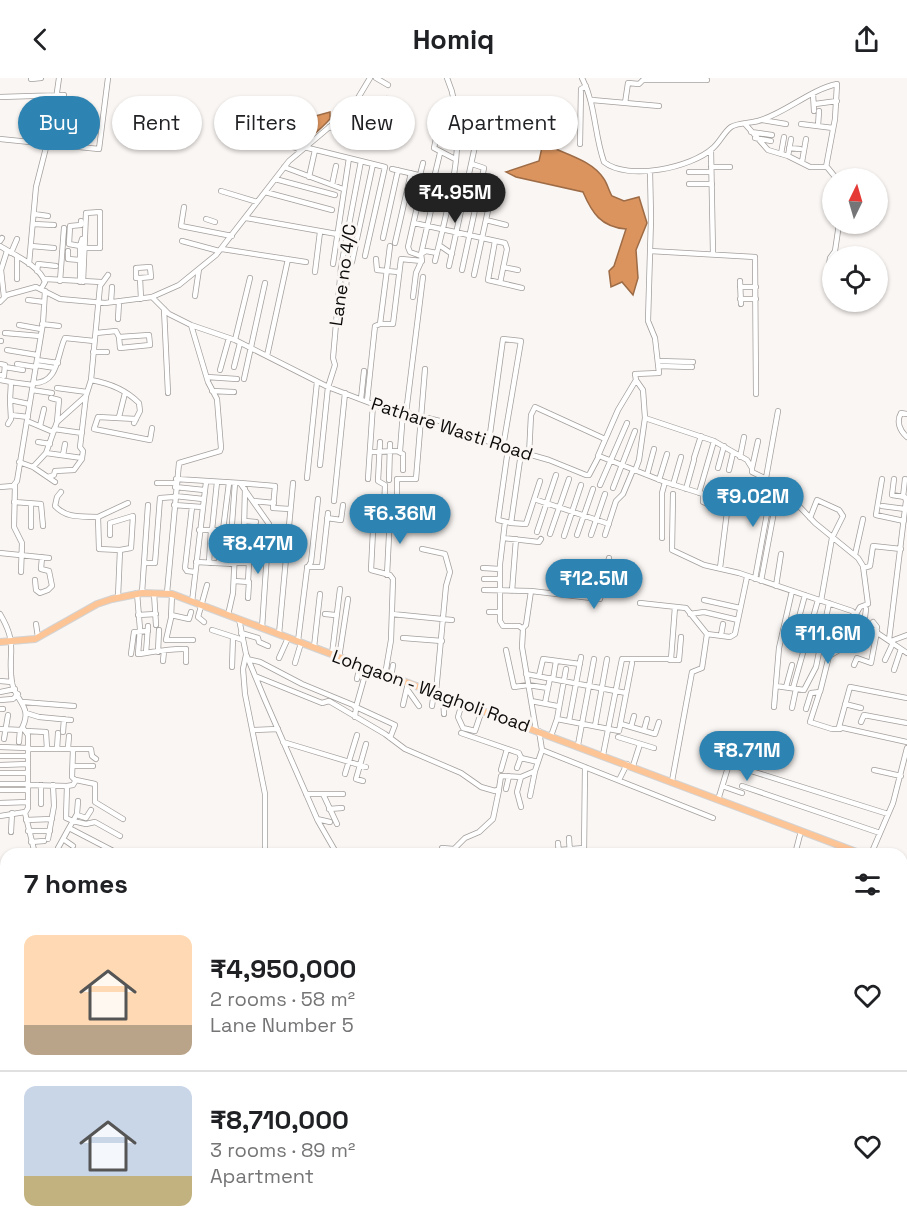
<!DOCTYPE html>
<meta charset="utf-8">
<style>
body{margin:0;font-family:"Space Grotesk",sans-serif;background:#f6f6f6;color:#202124;height:100vh;display:flex;flex-direction:column;font-size:22px;white-space:nowrap}
*{box-sizing:border-box;margin:0}
p{font-size:20px;color:#757577}
.icon{flex:none;width:33px;height:33px;fill:none;stroke:currentColor;stroke-width:2;stroke-linecap:round;stroke-linejoin:round}
.map{position:relative;flex:1;overflow:hidden}
.drawer{position:absolute;left:0px;top:770px;width:908px;height:386px;display:flex;flex-direction:column;background:#fff;border-radius:18px 18px 0 0;box-shadow:0 2px 4px #0004}
.drawer>*{flex:none}
.banner{position:absolute;left:18px;top:18px;width:600px;height:54px;display:flex;gap:12px}
.needle{width:39px;rotate:5deg}
.buttons{position:absolute;left:822px;top:90px;display:grid;gap:12px}
.buttons a{display:grid;place-items:center;width:66px;height:66px;border-radius:50%;background:#fff;box-shadow:0 2px 4px #0004;font-size:30px}
.price{position:absolute;translate:-50% -51px;padding:0 14px;border-radius:21px;background:#2d83b2;color:#fff;font-size:20px;line-height:39px;filter:drop-shadow(0 2px 3px #0008)}
.price::after{content:'';position:absolute;left:50%;top:36px;width:18px;height:14px;margin-left:-9px;background:inherit;clip-path:polygon(0 0,100% 0,50% 100%)}
.price.on{background:#222;color:#fff}
ul{padding:0;list-style:none}
li{display:flex;align-items:center;gap:18px;height:150px;padding:0 24px}
li+li{border-top:2px solid #e0e0e0}
li span{display:grid;place-items:center;flex:none;width:168px;height:120px;border-radius:12px;color:#555}
li>.icon{margin-inline-start:auto}
span .icon{width:72px;height:72px;fill:#fffc;stroke-width:1}
li b{font-size:26px}
h2{display:flex;justify-content:space-between;align-items:center;height:72px;padding:0 24px;font-size:26px}
.chip{padding:0 21px;border-radius:27px;background:#fff;box-shadow:0 2px 4px #0004;font-size:21px;line-height:54px}
.chip.on{background:#2d83b2;color:#fff}
header{display:flex;justify-content:space-between;align-items:center;height:78px;padding:0 24px;background:#fff;font-size:27px;font-weight:700}
.map>svg:first-child{display:block}
.water{fill:#db945e;stroke:#9d6b45;stroke-width:1.5}
.lines{fill:none;stroke-linecap:round;stroke-linejoin:round}
.taxiway{stroke:#b4b1ae;stroke-width:7}
.runway{stroke:#b4b1ae;stroke-width:16}
.minor-casing{stroke:#a39f9d;stroke-width:6}
.major-casing{stroke:#d3d3d3;stroke-width:8}
.minor{stroke:#fff;stroke-width:4.5}
.major{stroke:#fdc496;stroke-width:6}
.labels{text-anchor:middle;stroke-width:6;stroke-linejoin:round;paint-order:stroke}
.street-label{font-size:18px;fill:#0c0b0a;stroke:#faf6f3}
</style>
<header><svg class="icon" aria-label="back" viewBox="0 0 24 24"><path d="M15 5l-7 7 7 7"/></svg>Homiq<svg class="icon" aria-label="share" viewBox="0 0 24 24"><path d="M12 15V3M7 8l5-5 5 5M5 13v7h14v-7"/></svg></header>
<div class="map">
<svg width="907" height="1154" viewBox="0 0 907 1154">
<rect width="100%" height="100%" fill="#faf6f3"/>
<path class="water" d="M330 34V41C319 52 302 72 285 63L289 38 301 42Z
M543 65C563 76 591 81 604 101 607 105 609 113 612 118L624 123 639 119 647 145 636 172 638 200 633 217 622 204 611 209 609 193 614 188 626 151C601 149 592 135 583 114L516 99 506 94 539 83Z"/>
<g class="lines">
<path class="taxiway" d="M0 1142 9 1154
M56 1154 57 1149"/>
<path class="runway" d="M0 1091 6 1092"/>
<g class="minor-casing">
<path id="minor" d="M376 0 388 7
M582 0C596 27 594 56 604 84 628 103 691 90 713 70 720 64 724 54 731 49 737 45 750 45 758 43 786 35 809 12 837 6L835 41 826 89
M31 1 41 0
M813 16 814 33
M0 19 64 17
M56 21 70 24
M592 22 659 28
M625 25 628 5 639 6 643 2H707
M815 26 837 23
M380 33 387 21 396 28
M286 42 283 65 301 72
M762 42 786 46
M745 46 768 72 788 78 810 89H827L836 100
M801 46 833 50
M818 48 819 33
M245 49 284 57
M329 49 362 58 380 33 391 40
M751 54 772 57
M755 60 771 63
M0 61 99 71 108 0
M580 66 581 11 586 8
M304 69 385 89 365 178
M789 70 800 71
M711 72 713 176
M781 76 784 59
M788 78 791 61
M455 81 434 70 441 38H456
M802 84 806 61
M284 89 343 111
M711 89H730
M392 91 492 114 474 197
M650 93 651 140 648 243 655 260 659 295 635 296 636 302 643 312 645 340 714 363 747 382 752 390V394L779 407 815 445 858 480 863 488 868 526 860 529 856 536
M689 94H711
M420 97 423 85
M309 99 315 72
M434 100 440 75
M275 101 335 117
M689 106H712
M332 107 336 88
M221 113 257 124
M265 114 332 132
M184 129 181 148 232 158
M34 136 48 138
M246 140 337 156
M206 141 215 144
M486 142 506 147
M81 143V147L70 148 69 166 80 168 82 161
M414 145 505 165 507 171 500 205
M33 146 54 147
M383 160 398 92
M0 163 2 160
M182 163 219 173
M495 163 488 202 522 210
M395 165 411 95
M439 167 452 176
M0 168C14 177 39 187 45 204L41 211
M31 168 54 170
M222 171 306 184
M68 173V181L80 182
M650 173 755 179 756 316
M11 175 17 161
M421 176 426 173 437 175
M421 178 410 174 408 169 424 98
M376 181 377 192 398 194
M435 183C448 128 471 54 447 0
M352 184 373 86
M29 186 36 109 53 42 59 0
M333 186 349 80
M342 187 347 191 346 213
M449 188 475 68 456 62
M503 189 518 192
M462 192 484 90 472 86
M37 193 38 186 56 188
M315 194 320 154
M828 195 830 180 835 173 839 146
M140 200 151 199 150 189 136 190V200H140L141 221
M17 201V179
M45 201 101 204
M60 203 64 150
M740 203 741 226
M80 204V168
M83 204 86 135 100 134V170H85
M740 209H756
M195 218 199 191
M4 219 1 192 7 173
M152 219 169 236 191 247 235 262 328 309 378 328 448 345 459 353 503 369 549 382 586 397H589L599 378 665 404 703 416V424L727 434 720 490
M413 219 416 195 421 184
M740 221H756
M28 222 44 224
M0 224 7 217 36 209 60 221 105 225 152 219 179 207 216 177 289 83 352 30 370 0
M111 224 112 209
M164 231 168 315
M118 241 119 224
M42 246 59 248
M380 246H393L401 181 422 183 421 176 438 101
M19 247 41 251
M5 255 40 258
M96 255 116 253 119 259 149 257 150 267 120 270 119 259
M235 262 250 200
M0 263H1
M7 272 37 277
M93 274H107
M267 278 288 181
M37 282 58 285
M658 283 693 284
M0 286 5 287 4 298 0 297
M17 286 36 289
M36 287 55 290
M659 288 692 289
M5 289 23 292
M234 289 240 265
M220 292 229 260
M207 299 237 301
M244 301 265 205
M0 302 11 304 10 322 29 326
M91 302C109 305 126 312 139 325L140 333 134 345
M10 304 33 307
M34 305C59 305 57 276 65 260L94 263
M57 310 87 314
M32 312 52 315
M212 313 234 314
M51 320 59 322 57 344
M361 321 364 293
M367 323 375 248 380 246 390 168
M406 335 423 199
M907 336 901 335C896 344 900 353 907 359
M11 337 28 339
M119 339 125 315
M136 341 98 339 94 351 150 362 152 350
M27 343 53 354
M8 346 11 341 10 322
M40 348 44 331
M54 351 82 355
M489 363 503 261 521 263 503 369
M38 364 50 366
M380 364 378 403 385 407 384 433
M508 371 498 442 511 445 521 375
M370 374 400 373 403 334
M399 374 403 376V392
M46 375 82 380 83 373 80 369 86 318 91 302 100 208 108 197
M63 377 65 366
M529 377 531 337 535 329 605 361
M598 378 618 332 636 302
M740 379 744 359
M694 380 701 358
M19 384 33 389 55 404
M320 387 328 309 335 287 333 280 341 189 361 83
M33 389 46 375 57 344 86 318
M718 390 724 368
M752 390 758 363
M729 392 733 375
M635 393 639 382 645 340
M647 397 654 371
M48 399 54 397 55 393 74 392 82 381
M307 400 317 304
M766 400 778 333
M176 401 240 405 269 446 262 550
M368 401 373 326
M882 401 876 437 904 443
M389 402 390 366
M659 402 667 376
M157 405H176
M240 405 275 408 273 430 290 431
M15 407 14 449 22 465 21 494
M600 407 627 345
M673 407 681 379
M0 409 13 408 17 403 43 245 45 213
M175 409 204 412
M613 410 635 353
M686 411 694 382
M61 414 57 419 55 428C67 441 82 438 98 439
M699 415 714 363
M673 416 672 472 704 487 739 495 852 533 864 546 907 575
M175 418 203 421
M903 419 905 401
M534 421 609 446
M254 423 274 425
M334 423 345 315
M14 424 41 426 43 448
M31 426V449
M174 427 202 429
M882 428 905 431
M192 429 185 490 187 493 195 494
M374 433 371 492 390 497 393 501 391 562 385 597
M397 434V401H416L425 291
M327 440 341 442 343 427
M810 440 817 422 839 432 843 438 832 460 821 523
M245 443 256 444
M505 444 500 486V543L503 548H519L523 551 522 569 536 652
M511 445 526 446 540 403
M199 452H236L244 450 245 411
M212 452 217 404
M223 452 229 405
M537 454 556 397
M550 456 569 401
M110 457V445L133 438 131 470 120 472
M577 457 593 411
M591 457 605 416
M605 457 616 423 623 416 633 392
M564 458 581 407
M236 460 255 462
M503 460 539 464 541 461
M662 460V415L665 404
M422 471 445 476 450 494 446 508 436 614
M236 474 252 475
M0 475 49 480
M855 477 863 441
M196 484 235 486
M144 485 148 427
M209 485 211 452
M219 485 220 452
M235 485H249L248 504
M229 486 235 405
M307 489H322L328 435
M483 490 500 491
M863 490 870 488 873 468 901 471
M387 497 390 437
M484 501H500
M755 501 773 403
M35 502 36 512 40 515 48 512 52 508 49 493 41 491 42 479
M234 503 249 504 248 520
M761 503 779 407
M776 508 781 476
M484 512 531 513 600 521 609 480
M512 513 516 461
M137 515 140 551 138 576C155 574 169 570 186 571V584
M142 515 144 485H155L160 420 174 419
M154 515 156 547
M167 515 179 385 220 373 221 370 217 321 208 304 191 247
M172 516 171 540 166 562H193
M118 519 120 472 99 471 98 439 128 425
M704 522 740 530
M192 524 206 404
M640 525 686 530 707 556
M489 534H500
M0 536C19 568 7 574 12 605 16 624 34 629 21 652L0 651
M325 536 335 537
M392 536 452 542
M690 536 704 534 738 542
M138 537 156 536
M171 537 189 541 191 534
M228 537 233 515 236 452
M239 541 246 576 265 622 318 743 337 776
M204 544 198 539 207 507
M873 544 877 549 876 553
M36 546 38 559
M833 549 857 554
M523 550 526 547 531 513
M212 552 243 562
M241 555 258 560 259 564 268 568
M279 556 293 405
M721 557 723 546
M794 558 805 517
M833 559 854 563
M403 560 442 563
M889 562 906 423 905 419 892 417 894 401
M298 563 307 491 311 484 318 421
M891 563 907 557
M863 567 866 547
M314 569 320 516
M506 572 514 609 528 607 548 610
M158 574 159 552
M146 575 148 548
M131 576 134 554 148 553
M332 576 340 511
M246 577 243 591 245 616 265 716V776
M279 580 288 560
M339 580 348 521
M247 581 260 584 302 606 353 627 356 630 355 639
M670 582H679L681 559
M885 582 893 565
M163 583 164 573
M295 585 301 565
M854 587 857 580 871 585 877 553
M232 589 233 559
M367 590 356 629 395 647 390 660
M566 591 557 641 619 653 632 585
M894 592 901 571
M526 596 626 615
M255 598 322 625 329 623 385 656 405 671 461 695 481 709 495 713 499 711 501 698 521 699 535 693 542 672
M539 598 543 581 580 586
M391 599 393 587
M357 601 360 587
M553 601 556 583
M0 603 12 604
M776 608 804 612 816 589 829 525
M786 609 792 587
M793 610 818 522
M407 611 419 628
M0 614 15 611
M819 616 810 644 832 651H840
M443 617 444 636
M907 620 850 609 839 649 907 664
M0 622 13 621 18 616
M531 623 557 628
M23 624 74 628
M462 625 458 639 463 650 475 653 482 632
M545 625 550 600
M845 626 861 630
M403 627 408 605
M432 628 434 614
M774 629 779 570 792 513
M792 630 796 611
M0 631H3
M806 631 811 615 820 614 829 578 853 564 865 539 866 531
M26 635 39 639 71 642
M569 643 581 579
M861 644 864 637 907 645
M621 646 655 656 659 644
M595 648 607 581
M631 649 634 638
M23 650 28 657V730L25 735 35 776
M253 652 278 651
M644 652 647 641
M26 653 46 654 47 671
M539 653 542 672 713 740
M63 654 64 641
M461 655 519 675 521 680 538 684
M551 658 557 641
M618 659 654 670
M4 661 8 637
M19 664 20 652
M283 664 366 689
M578 667 594 581
M0 669 28 670
M68 670 69 658
M28 671H91L92 678 96 681
M57 671 58 655
M73 671 72 699 75 702
M603 677 622 581H671L675 529
M0 678H28
M0 687 28 686
M73 688H93
M633 688 640 666
M517 690 521 679
M501 692 507 671
M874 692 901 698
M0 695H28
M345 696 357 657
M619 702 627 686
M363 703 356 701 366 666
M672 703 692 594 702 590 707 556 730 559 735 556 747 499
M0 706H27
M27 707 67 708 66 740 73 743 69 750 119 776
M67 708 73 707 76 702 95 706V724L123 741
M722 708 742 715
M742 708 880 755
M506 711 509 698
M0 712H27
M306 716H343
M323 716 337 746
M530 718 535 693
M718 722 729 686 888 736
M78 723 77 736 73 743 86 746 95 744 120 758
M0 725 28 724
M41 726V707
M521 729 517 714 521 699
M329 731 342 730
M77 737 86 740 91 732
M0 738 25 734
M317 741 330 744
M26 742 52 741
M28 753H50
M11 754 12 735
M569 760 570 776
M48 761 54 728 53 707
M63 761 73 768
M31 764 44 763
M558 765 559 776
M58 770 69 750
M442 770 454 771 465 760 479 754 493 741 499 712
M559 772 584 770
M35 773 68 775
M584 776 585 689
M795 776 801 753
M871 776 893 725 907 670
M902 811 907 812
M0 835H6
M3 847 6 838
M0 867 6 869
M902 938 904 923 907 922
M902 948 907 949
M902 960 907 961
M902 975 907 976
M903 1047 907 1022
M903 1132 907 1103
M438 1149 439 1154
M862 1149 907 1152
M902 1152 903 1135
M756 1154 758 1149"/>
</g>
<g class="major-casing">
<path id="major" d="M0 564 35 561 97 526 112 521 142 515 172 516 862 776
M902 791 907 793"/>
</g>
<use href="#minor" class="minor"/>
<use href="#major" class="major"/>
</g>
<g class="labels">
<g class="street-label">
<text transform="translate(343 197) rotate(-82)" y="6">Lane no 4/C</text>
<text transform="translate(452 351) rotate(18)" y="6">Pathare Wasti Road</text>
<text transform="translate(431 613) rotate(20)" y="6">Lohgaon - Wagholi Road</text>
</g>
</g>
</svg>
<div class="buttons">
<a><svg class="needle" viewBox="-14 -14 28 28"><path d="M0-13l5 13h-10z" fill="#e53935"/><path d="M0 13l5-13h-10z" fill="#757577"/></svg></a>
<a><svg class="icon" aria-label="locate" viewBox="0 0 24 24"><circle cx="12" cy="12" r="6"/><path d="M12 2v4M12 18v4M2 12h4M18 12h4"/></svg></a>
</div>
<b class="price on" style="left:455px;top:146px">₹4.95M</b>
<b class="price" style="left:753px;top:450px">₹9.02M</b>
<b class="price" style="left:400px;top:467px">₹6.36M</b>
<b class="price" style="left:258px;top:497px">₹8.47M</b>
<b class="price" style="left:594px;top:532px">₹12.5M</b>
<b class="price" style="left:828px;top:587px">₹11.6M</b>
<b class="price" style="left:747px;top:704px">₹8.71M</b>
<div class="banner">
<a class="chip on">Buy</a>
<a class="chip">Rent</a>
<a class="chip">Filters</a>
<a class="chip">New</a>
<a class="chip">Apartment</a>
</div>
<section class="drawer">
<h2>7 homes<svg class="icon" aria-label="filters" viewBox="0 0 24 24"><path d="M4 7h16M4 17h16"/><circle cx="9" cy="7" r="2"/><circle cx="15" cy="17" r="2"/></svg></h2>
<ul>
<li><span style="background:linear-gradient(#ffd9b3 75%,#b9a48a 0)"><svg class="icon" aria-label="home" viewBox="0 0 24 24"><path d="M3 11l9-7 9 7M6 9v11h12V9"/></svg></span><div><b>₹4,950,000</b><p>2 rooms · 58 m²</p><p>Lane Number 5</p></div><svg class="icon" aria-label="heart" viewBox="0 0 24 24"><path d="M12 20l-8-8c-3-5 5-10 8-4 3-6 11-1 8 4z"/></svg></li>
<li><span style="background:linear-gradient(#c9d6e8 75%,#c2b280 0)"><svg class="icon" aria-label="home" viewBox="0 0 24 24"><path d="M3 11l9-7 9 7M6 9v11h12V9"/></svg></span><div><b>₹8,710,000</b><p>3 rooms · 89 m²</p><p>Apartment</p></div><svg class="icon" aria-label="heart" viewBox="0 0 24 24"><path d="M12 20l-8-8c-3-5 5-10 8-4 3-6 11-1 8 4z"/></svg></li>
</ul>
</section>
</div>
